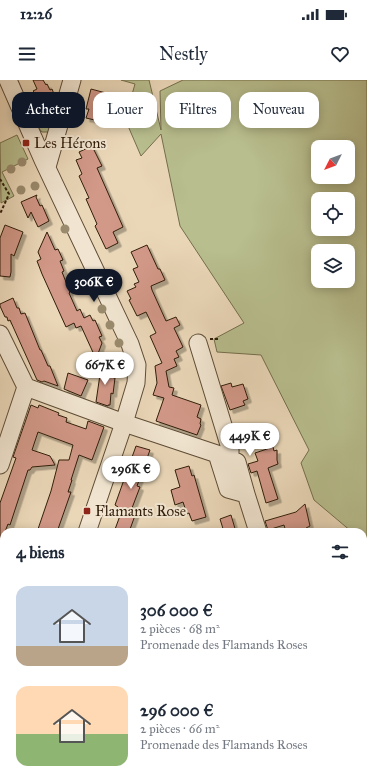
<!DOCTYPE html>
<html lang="fr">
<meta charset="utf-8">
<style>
body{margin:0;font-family:"IM FELL Great Primer",serif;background:#f6f6f7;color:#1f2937;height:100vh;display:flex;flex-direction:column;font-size:15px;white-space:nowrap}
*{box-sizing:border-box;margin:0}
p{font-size:13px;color:#747a83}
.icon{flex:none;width:22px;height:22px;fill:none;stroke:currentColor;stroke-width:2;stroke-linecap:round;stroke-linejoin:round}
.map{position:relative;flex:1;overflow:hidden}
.side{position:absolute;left:0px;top:448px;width:367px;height:256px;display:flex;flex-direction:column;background:#fff;border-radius:12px 12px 0 0;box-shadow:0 2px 10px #0003}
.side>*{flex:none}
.hud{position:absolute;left:12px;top:12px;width:343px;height:36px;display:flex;gap:8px}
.needle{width:26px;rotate:228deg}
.tools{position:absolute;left:311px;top:60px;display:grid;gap:8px}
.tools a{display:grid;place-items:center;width:44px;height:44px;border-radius:8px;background:#fff;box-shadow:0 2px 10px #0003;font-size:20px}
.price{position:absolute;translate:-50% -34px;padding:0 9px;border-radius:14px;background:#fff;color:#222;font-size:13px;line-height:26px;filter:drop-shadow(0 1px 2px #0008)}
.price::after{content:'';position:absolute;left:50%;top:24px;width:12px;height:9px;margin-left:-6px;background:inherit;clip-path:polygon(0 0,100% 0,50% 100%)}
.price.selected{background:#111827;color:#fff}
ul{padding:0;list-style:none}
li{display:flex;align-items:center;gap:12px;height:100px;padding:0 16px}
li span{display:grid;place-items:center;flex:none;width:112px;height:80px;border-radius:12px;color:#555}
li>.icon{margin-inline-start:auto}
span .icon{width:48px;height:48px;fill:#fffc;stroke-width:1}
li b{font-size:17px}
h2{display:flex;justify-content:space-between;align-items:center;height:48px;padding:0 16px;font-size:17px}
.tag{padding:0 14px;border-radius:12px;background:#fff;box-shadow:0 2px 10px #0003;font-size:14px;line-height:36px}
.tag.selected{background:#111827;color:#fff}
.status{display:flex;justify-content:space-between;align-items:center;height:28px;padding:0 20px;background:#fff;direction:ltr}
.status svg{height:11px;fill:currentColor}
header{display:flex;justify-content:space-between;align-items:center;height:52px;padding:0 16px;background:#fff;font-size:18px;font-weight:600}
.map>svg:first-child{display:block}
.green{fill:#b8be8e;stroke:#746e4c;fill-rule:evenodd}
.building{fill:#d29888;stroke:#301d0a;filter:url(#shadow)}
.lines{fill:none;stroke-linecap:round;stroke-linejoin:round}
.minor-casing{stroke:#5e4c36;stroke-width:19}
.path{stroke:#301d0a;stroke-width:2;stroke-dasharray:3 2;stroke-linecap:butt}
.minor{stroke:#f1e5d1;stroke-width:17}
.tree{fill:#9a8b6e}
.poi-dot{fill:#8f2418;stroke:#f1e5d1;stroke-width:1.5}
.labels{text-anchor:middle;stroke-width:4;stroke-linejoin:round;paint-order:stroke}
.poi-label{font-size:15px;fill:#301d0a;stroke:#f1e5d1;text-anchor:start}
</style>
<div class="status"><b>12:26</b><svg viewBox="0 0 49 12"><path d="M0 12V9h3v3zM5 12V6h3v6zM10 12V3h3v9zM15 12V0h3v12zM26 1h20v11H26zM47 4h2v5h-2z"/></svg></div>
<header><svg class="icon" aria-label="menu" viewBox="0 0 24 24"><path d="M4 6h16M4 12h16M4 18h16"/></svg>Nestly<svg class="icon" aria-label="heart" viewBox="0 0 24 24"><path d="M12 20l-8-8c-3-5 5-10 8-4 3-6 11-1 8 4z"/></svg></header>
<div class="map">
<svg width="367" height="704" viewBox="0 0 367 704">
<defs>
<filter id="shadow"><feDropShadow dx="3.5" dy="3.5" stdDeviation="0" flood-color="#0004"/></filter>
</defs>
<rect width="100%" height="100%" fill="#ead7b8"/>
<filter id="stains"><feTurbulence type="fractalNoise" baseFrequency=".005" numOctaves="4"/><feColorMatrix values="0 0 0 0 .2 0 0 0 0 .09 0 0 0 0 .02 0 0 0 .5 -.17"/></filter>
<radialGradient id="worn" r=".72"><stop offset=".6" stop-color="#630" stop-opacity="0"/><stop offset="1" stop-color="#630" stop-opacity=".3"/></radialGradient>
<path class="green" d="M121 0H149L161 50 160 11 183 0H367V498L363 490V452H352L314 420 301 383 309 370 261 275 217 272 214 259 244 243 180 146 161 54 141 76 125 39 135 4ZM318 67H348V97H318ZM318 119H348V149H318ZM318 171H348V201H318Z
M62 35 51 52H42L37 46Z
M17 55 28 79 2 92 14 116 1 123 0 63Z
M4 639V700H80L83 704H0V641Z
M104 700H121L123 704H103L101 703Z"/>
<path class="building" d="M33 0H43L46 5 47 4 50 10 52 9 56 19 55 22 40 28 33 14 35 13 33 11 37 9Z
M91 9 106 13 104 21 109 22 106 34 101 33 99 41 86 38 89 29H86Z
M92 66 102 86 97 88 123 147 113 152 118 163 106 169 95 146 97 144 86 119 89 118 79 96 82 94 76 80 82 78 79 72Z
M37 115 36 117 40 126 42 125 49 141 38 147 31 132 28 138 21 122Z
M5 145 23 152 14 176 11 174V192L10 197 0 196V158Z
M47 152 55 170 58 169 63 180 60 181 64 191 62 192 70 212 69 213 77 231 80 229 84 238 90 235 93 241 95 240 102 256 99 257 102 263 96 279 81 246 76 248 74 243 66 247 42 194 37 181 41 179 38 172Z
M147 165 158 189H160L165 200 151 206 152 210 166 241 176 237 180 245 174 248 183 267 176 271 179 277 174 279 177 286 166 291 169 307 174 308 172 315 201 325 197 337 201 339 200 344 201 345 197 355 156 341 164 318 153 315 157 303 155 286 162 283 150 256 156 253 146 232 137 236 129 220 131 219 127 211 136 207 134 204 139 202 133 189 138 187 131 172Z
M13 218 17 228H19L21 234 25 233 40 270H41L48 286H50L58 306 44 301 42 302 37 300 10 240 8 241 7 237H5L0 226V224Z
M103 274 110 297 115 298 113 314 111 313 110 325H108V326L96 322Z
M68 293 88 300 81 316 64 309Z
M231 303 232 307 243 304 248 319 243 321 245 325 230 330 221 306Z
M31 325 38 328 39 325 59 333 58 335 67 338 66 342 86 349 88 341 104 347 92 380 79 375 71 400H72L68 412H71L57 452H37L51 411 59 380H69L73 365 38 352 32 370 50 376 55 385 32 387 30 390H28L10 445 8 444 1 462H0V423L16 378 13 377Z
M136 366 150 370 137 406 140 407 132 428 137 430 129 452H114L121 433 116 431 118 427 115 425Z
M273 367 274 371 277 370V380L278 384 268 388 278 419 266 423 257 391 251 393 248 384 258 381 255 373Z
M189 386 192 396 194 395 206 437 192 441 189 433 187 434 183 422 175 425 171 410 180 407 175 390Z
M305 424 310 446 306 448 307 452H286L284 445 268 450 265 441 296 432Z
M231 435 236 452H224L220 439Z"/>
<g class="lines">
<g class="minor-casing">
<path id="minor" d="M8 0 43 80 130 264 137 285 136 303 124 343 87 452
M47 87 72 0
M0 254 26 307
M198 263 230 368V379
M220 375 237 382 246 414
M0 385 26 307 124 343 217 374 228 409 246 414 258 452
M0 520 4 521
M363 623 367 628
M89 700 93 704
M227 700 230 702 231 700
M295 700 302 704"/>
</g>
<path class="path" d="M0 99 9 114 0 134
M210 259H220
M0 573 2 572 4 567
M0 668 4 669
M0 695 4 684"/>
<use href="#minor" class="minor"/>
</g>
<g class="tree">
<circle cx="22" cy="82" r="4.5"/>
<circle cx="11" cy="89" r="4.5"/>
<circle cx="35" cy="106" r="4.5"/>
<circle cx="21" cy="110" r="4.5"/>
<circle cx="65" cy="149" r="4.5"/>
<circle cx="102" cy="229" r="4.5"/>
<circle cx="110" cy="245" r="4.5"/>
<circle cx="119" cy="263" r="4.5"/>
<circle cx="127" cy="284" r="4.5"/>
</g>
<g class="poi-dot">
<rect x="22" y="59" width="8" height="8" rx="2"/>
<rect x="83" y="427" width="8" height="8" rx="2"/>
</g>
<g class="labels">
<g class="poi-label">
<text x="34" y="68">Les Hérons</text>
<text x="95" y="436">Flamants Rose</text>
</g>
</g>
<rect width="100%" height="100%" filter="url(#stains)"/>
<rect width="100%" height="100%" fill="url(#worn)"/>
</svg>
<div class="tools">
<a><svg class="needle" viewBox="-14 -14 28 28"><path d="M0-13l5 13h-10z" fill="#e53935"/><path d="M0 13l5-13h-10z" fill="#747a83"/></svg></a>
<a><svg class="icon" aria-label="locate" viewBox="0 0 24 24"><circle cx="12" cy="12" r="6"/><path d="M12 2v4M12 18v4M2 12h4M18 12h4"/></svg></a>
<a><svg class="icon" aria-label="layers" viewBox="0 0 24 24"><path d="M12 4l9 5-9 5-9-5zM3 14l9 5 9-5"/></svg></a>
</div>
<b class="price selected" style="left:94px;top:223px">306K €</b>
<b class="price" style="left:105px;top:306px">667K €</b>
<b class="price" style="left:250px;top:377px">449K €</b>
<b class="price" style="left:131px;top:410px">296K €</b>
<div class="hud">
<a class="tag selected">Acheter</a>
<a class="tag">Louer</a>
<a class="tag">Filtres</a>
<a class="tag">Nouveau</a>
</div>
<section class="side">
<h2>4 biens<svg class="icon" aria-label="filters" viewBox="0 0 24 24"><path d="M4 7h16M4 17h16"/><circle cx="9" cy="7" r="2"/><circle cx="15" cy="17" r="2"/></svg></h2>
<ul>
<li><span style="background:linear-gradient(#c9d6e8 75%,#b9a48a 0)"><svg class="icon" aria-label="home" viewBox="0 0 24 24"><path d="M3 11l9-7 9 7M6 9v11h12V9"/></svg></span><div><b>306 000 €</b><p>2 pièces · 68 m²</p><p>Promenade des Flamands Roses</p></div></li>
<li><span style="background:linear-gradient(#ffd9b3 60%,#8fb573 0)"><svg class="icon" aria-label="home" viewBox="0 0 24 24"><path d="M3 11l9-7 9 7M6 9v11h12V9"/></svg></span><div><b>296 000 €</b><p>2 pièces · 66 m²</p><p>Promenade des Flamands Roses</p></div></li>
</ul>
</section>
</div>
